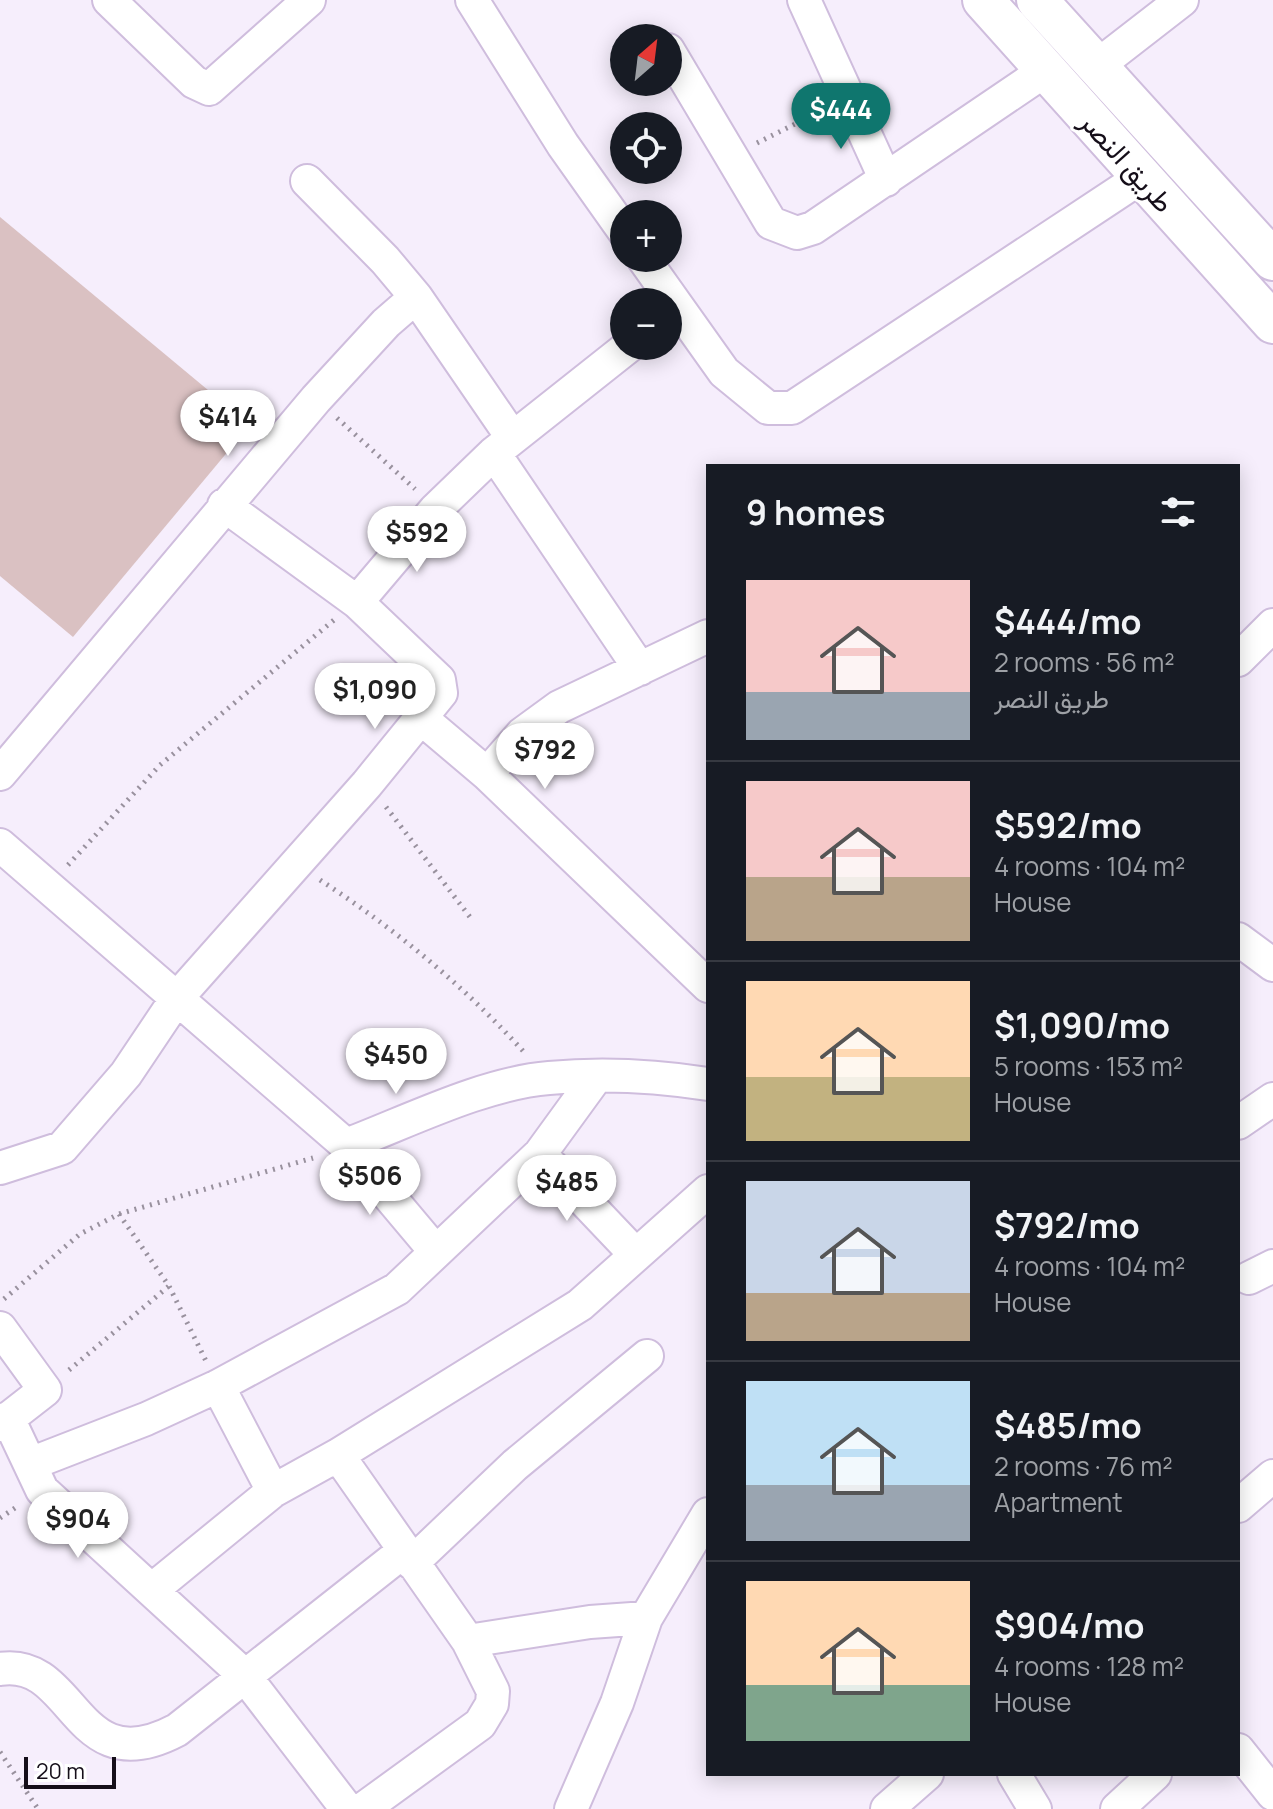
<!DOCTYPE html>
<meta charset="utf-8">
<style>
body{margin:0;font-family:Manrope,Vazirmatn,sans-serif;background:#242831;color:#f1f3f6;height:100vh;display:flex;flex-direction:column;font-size:30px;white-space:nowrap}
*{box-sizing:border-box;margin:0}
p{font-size:26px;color:#9ea1a6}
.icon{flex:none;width:44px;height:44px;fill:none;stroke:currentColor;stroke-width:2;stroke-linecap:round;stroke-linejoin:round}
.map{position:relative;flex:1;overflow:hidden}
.drawer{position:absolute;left:706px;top:464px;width:534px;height:1312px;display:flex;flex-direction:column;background:#171b24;border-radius:0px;box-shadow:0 4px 20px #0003}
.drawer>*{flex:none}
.needle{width:52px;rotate:28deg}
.controls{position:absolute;left:610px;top:24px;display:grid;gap:16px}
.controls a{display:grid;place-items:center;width:72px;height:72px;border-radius:50%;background:#171b24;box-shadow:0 4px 20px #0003;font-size:40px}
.scale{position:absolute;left:24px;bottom:20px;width:92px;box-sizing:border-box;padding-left:8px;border:4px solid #150e19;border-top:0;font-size:22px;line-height:28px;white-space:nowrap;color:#150e19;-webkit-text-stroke:6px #fff;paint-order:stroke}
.price{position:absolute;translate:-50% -68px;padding:0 18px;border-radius:28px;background:#fff;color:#222;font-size:26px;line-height:52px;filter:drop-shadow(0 2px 4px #0008)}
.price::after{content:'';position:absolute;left:50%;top:48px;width:24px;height:18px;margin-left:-12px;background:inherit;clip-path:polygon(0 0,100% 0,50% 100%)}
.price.active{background:#0f766e;color:#fff}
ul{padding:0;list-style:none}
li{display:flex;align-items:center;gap:24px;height:200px;padding:0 40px}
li+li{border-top:2px solid #363941}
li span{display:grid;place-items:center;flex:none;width:224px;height:160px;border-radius:0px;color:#555}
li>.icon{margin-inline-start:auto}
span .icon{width:96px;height:96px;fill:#fffc;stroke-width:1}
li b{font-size:34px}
h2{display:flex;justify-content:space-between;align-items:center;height:96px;padding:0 40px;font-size:34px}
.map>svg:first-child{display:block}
.green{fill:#dac1c2}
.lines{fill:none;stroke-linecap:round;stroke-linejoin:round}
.minor-casing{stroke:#cfbddd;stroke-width:36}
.tertiary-casing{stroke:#cfbddd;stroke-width:44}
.path{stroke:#99919e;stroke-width:5;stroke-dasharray:2 6;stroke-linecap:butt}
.minor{stroke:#fff;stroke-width:32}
.tertiary{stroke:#fff;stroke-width:40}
.labels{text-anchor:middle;stroke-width:6;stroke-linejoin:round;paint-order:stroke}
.street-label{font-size:28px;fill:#150e19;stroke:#fff}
</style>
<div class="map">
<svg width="1273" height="1809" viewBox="0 0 1273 1809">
<rect width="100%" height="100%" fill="#f6eefc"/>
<path class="green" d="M0 217 250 425 73 637 0 576Z"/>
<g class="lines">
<g class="minor-casing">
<path id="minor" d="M109 0 194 82 209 89 309 0
M472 0 563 145 624 231
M804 0 886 180
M668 50 771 223 797 233 813 228 1046 70
M1097 66 1182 0
M643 258 724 372 768 408H792L1140 178
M416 297 512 437
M494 453 640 669
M357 602 435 510 494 453 629 346
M708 636 559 707 522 734 487 774 708 986
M1238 660 1273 625
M422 719 487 774
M0 774 316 399 386 323 416 297 385 260 307 181
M0 845 346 1145 436 1252
M1238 939 1273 965
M1238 1123 1273 1099
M346 1145C407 1122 484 1083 549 1078 602 1073 656 1076 708 1084
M540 1154 635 1254
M0 1168 62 1148 126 1074 177 998 367 784 441 693 439 680 357 602 224 505
M1249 1278 1273 1266
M0 1328 45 1390 0 1425
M218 1386 273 1491
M8 1418 42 1490 244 1675 347 1809
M338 1455 468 1641 493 1691 492 1704 480 1724 363 1809
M30 1464 146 1419 218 1386 397 1289 540 1154 596 1077
M1238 1506 1273 1476
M412 1563 515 1465 647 1356
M153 1589 273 1491 338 1455 580 1305 708 1191
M468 1641 590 1622 646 1618
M0 1669C77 1657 73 1785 177 1730L404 1551
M1238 1750 1273 1794
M1014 1774 1035 1809
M571 1809 617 1703 646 1618 708 1514
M887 1809 927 1774
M1117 1809 1155 1774"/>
</g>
<g class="tertiary-casing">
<path id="tertiary" d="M983 0 1273 323
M1037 0 1273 260"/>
</g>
<path class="path" d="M757 143 823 110
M337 418 415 489
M386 807 473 921
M68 865 160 765 334 620
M320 880C395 929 462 984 523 1051
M119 1214 169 1286 206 1361
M4 1299 80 1234 119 1214 313 1158
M69 1370 169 1286
M0 1518 18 1506
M0 1752 38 1809"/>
<use href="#minor" class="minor"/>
<use href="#tertiary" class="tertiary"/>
</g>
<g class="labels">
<g class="street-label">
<text transform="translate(1127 162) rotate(48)" y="10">طريق النصر</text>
</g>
</g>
</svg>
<div class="controls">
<a><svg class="needle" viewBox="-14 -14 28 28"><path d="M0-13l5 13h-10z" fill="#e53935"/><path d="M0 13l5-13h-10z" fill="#9ea1a6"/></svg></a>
<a><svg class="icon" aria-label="locate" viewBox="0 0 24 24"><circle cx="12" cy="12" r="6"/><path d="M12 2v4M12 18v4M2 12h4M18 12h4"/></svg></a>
<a>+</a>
<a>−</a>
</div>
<div class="scale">20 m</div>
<b class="price active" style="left:841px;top:151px">$444</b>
<b class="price" style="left:228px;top:458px">$414</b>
<b class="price" style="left:417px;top:574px">$592</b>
<b class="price" style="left:375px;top:731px">$1,090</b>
<b class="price" style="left:545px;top:791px">$792</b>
<b class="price" style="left:396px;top:1096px">$450</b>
<b class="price" style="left:370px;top:1217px">$506</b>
<b class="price" style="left:567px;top:1223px">$485</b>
<b class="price" style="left:78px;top:1560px">$904</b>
<section class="drawer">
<h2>9 homes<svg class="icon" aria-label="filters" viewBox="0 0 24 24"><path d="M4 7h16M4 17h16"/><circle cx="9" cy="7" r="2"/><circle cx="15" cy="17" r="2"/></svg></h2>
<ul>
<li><span style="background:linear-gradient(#f6c9c9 70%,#9aa5b1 0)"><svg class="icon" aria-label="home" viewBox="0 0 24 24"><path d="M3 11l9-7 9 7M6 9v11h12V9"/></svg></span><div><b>$444/mo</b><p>2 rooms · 56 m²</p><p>طريق النصر</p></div></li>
<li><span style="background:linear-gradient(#f6c9c9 60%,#b9a48a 0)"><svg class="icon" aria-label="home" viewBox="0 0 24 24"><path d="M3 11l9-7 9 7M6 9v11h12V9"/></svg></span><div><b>$592/mo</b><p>4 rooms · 104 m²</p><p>House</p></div></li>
<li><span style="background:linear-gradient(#ffd9b3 60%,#c2b280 0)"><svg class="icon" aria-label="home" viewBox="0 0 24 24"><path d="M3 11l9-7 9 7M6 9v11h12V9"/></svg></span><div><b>$1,090/mo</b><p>5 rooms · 153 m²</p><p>House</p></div></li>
<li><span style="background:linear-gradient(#c9d6e8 70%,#b9a48a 0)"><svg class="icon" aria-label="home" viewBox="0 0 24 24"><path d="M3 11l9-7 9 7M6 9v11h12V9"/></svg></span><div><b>$792/mo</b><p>4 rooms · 104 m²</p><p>House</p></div></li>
<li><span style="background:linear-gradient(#bfe0f5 65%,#9aa5b1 0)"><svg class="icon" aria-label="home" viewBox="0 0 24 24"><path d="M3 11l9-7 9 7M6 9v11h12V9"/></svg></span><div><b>$485/mo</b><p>2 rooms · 76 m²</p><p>Apartment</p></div></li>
<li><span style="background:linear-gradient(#ffd9b3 65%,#7fa58c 0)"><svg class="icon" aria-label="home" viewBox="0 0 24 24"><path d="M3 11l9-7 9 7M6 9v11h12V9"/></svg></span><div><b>$904/mo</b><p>4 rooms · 128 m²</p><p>House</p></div></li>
</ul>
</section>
</div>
